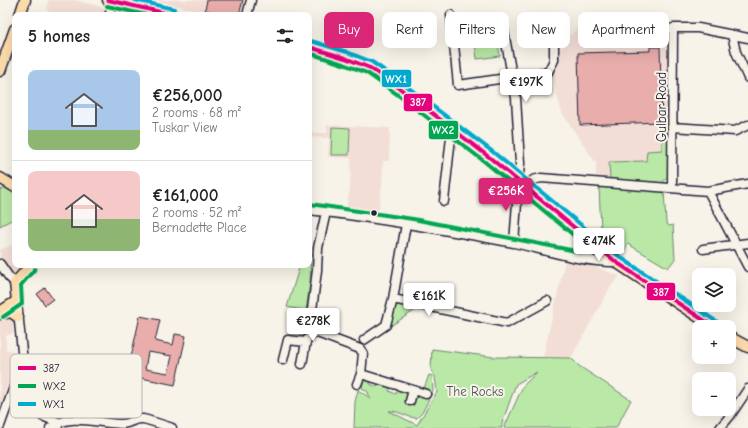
<!DOCTYPE html>
<meta charset="utf-8">
<style>
body{margin:0;font-family:"Comic Neue",sans-serif;background:#f6f6f6;color:#222;height:100vh;display:flex;flex-direction:column;font-size:15px;white-space:nowrap}
*{box-sizing:border-box;margin:0}
p{font-size:13px;color:#767676}
.icon{flex:none;width:22px;height:22px;fill:none;stroke:currentColor;stroke-width:2;stroke-linecap:round;stroke-linejoin:round}
.map{position:relative;flex:1;overflow:hidden}
.sheet{position:absolute;left:12px;top:12px;width:300px;height:256px;display:flex;flex-direction:column;background:#fff;border-radius:8px;box-shadow:0 4px 16px #0002}
.sheet>*{flex:none}
.hud{position:absolute;left:324px;top:12px;width:364px;height:36px;display:flex;gap:8px}
.controls{position:absolute;left:692px;top:268px;display:grid;gap:8px}
.controls a{display:grid;place-items:center;width:44px;height:44px;border-radius:8px;background:#fff;box-shadow:0 4px 16px #0002;font-size:20px}
.price{position:absolute;translate:-50% -34px;padding:0 9px;border-radius:4px;background:#fff;color:#222;font-size:13px;line-height:26px;filter:drop-shadow(0 1px 2px #0008)}
.price::after{content:'';position:absolute;left:50%;top:24px;width:12px;height:9px;margin-left:-6px;background:inherit;clip-path:polygon(0 0,100% 0,50% 100%)}
.price.selected{background:#db2777;color:#fff}
ul{padding:0;list-style:none}
li{display:flex;align-items:center;gap:12px;height:100px;padding:0 16px}
li+li{border-top:1px solid #e0e0e0}
li span{display:grid;place-items:center;flex:none;width:112px;height:80px;border-radius:8px;color:#555}
li>.icon{margin-inline-start:auto}
span .icon{width:48px;height:48px;fill:#fffc;stroke-width:1}
li b{font-size:17px}
h2{display:flex;justify-content:space-between;align-items:center;height:48px;padding:0 16px;font-size:17px}
.chip{padding:0 14px;border-radius:8px;background:#fff;box-shadow:0 4px 16px #0002;font-size:14px;line-height:36px}
.chip.selected{background:#db2777;color:#fff}
.map>svg:first-child{display:block}
.built{fill:#f3ded6}
.green{fill:#bae8a7;stroke:#6e8571}
.building{fill:#e9aeab;stroke:#22223b;fill-rule:evenodd}
.lines{fill:none;stroke-linecap:round;stroke-linejoin:round}
.minor-casing{stroke:#22223b;stroke-width:11}
.major-casing{stroke:#22223b;stroke-width:13}
.minor{stroke:#f7f3e8;stroke-width:8}
.major{stroke:#fddcac;stroke-width:10}
.bus-1-casing{stroke:#f7f3e8;stroke-width:7}
.bus-2-casing{stroke:#f7f3e8;stroke-width:7}
.bus-3-casing{stroke:#f7f3e8;stroke-width:7}
.bus-1{stroke:#e5007d;stroke-width:4}
.bus-2{stroke:#00a651;stroke-width:4}
.bus-3{stroke:#00a9ce;stroke-width:4}
.bus-dot{fill:#22223b;stroke:#f7f3e8;stroke-width:1.5}
.labels{text-anchor:middle;stroke-width:4;stroke-linejoin:round;paint-order:stroke}
.street-label{font-size:13px;fill:#22223b;stroke:#f7f3e8}
.park-label{font-size:13px;fill:#485456;stroke:#f7f3e8}
.key{fill:#f7f3e8;stroke:#b7b4b4;stroke-width:1}
.key-label{font-size:11px;fill:#22223b}
.line-badge{stroke:#f7f3e8;stroke-width:1.5}
.badge-label{font-size:11px;text-anchor:middle;font-weight:bold;fill:#fff}
</style>
<div class="map">
<svg width="748" height="428" viewBox="0 0 748 428">
<rect width="100%" height="100%" fill="#f7f3e8"/>
<filter id="ink" filterUnits="userSpaceOnUse"><feTurbulence type="fractalNoise" baseFrequency=".025" numOctaves="2"/><feDisplacementMap in="SourceGraphic" scale="8" xChannelSelector="R" yChannelSelector="G"/><feConvolveMatrix kernelMatrix="1 2 1 2 8 2 1 2 1" color-interpolation-filters="sRGB"/></filter>
<g filter="url(#ink)">
<path class="built" d="M48 0H75L109 9 107 15H52V12L47 11Z
M154 0H244L240 15H214Z
M667 25 669 132H662V150L646 161 609 162 610 179 596 177V163L562 113 552 77 559 53 567 39 577 28Z
M327 125 390 128 389 161H383L382 185 378 213 346 209 350 188 351 158 328 157 329 138 309 137V133H327Z
M15 244V265H24L12 274 3 262 0 257V250Z
M565 261 592 266 620 276 611 286 571 358 543 357Z
M9 318 13 322V333L6 336V350H12L15 353 17 361 0 409V321Z"/>
<path class="green" d="M493 32 494 37H497L500 56 477 59 474 36Z
M332 127 350 128 349 155H331Z
M662 132H669V175L662 183 610 179 609 162 646 161 647 151 662 150Z
M11 186 15 189V218L0 226V190Z
M599 187 664 191 666 223 669 226 673 225 675 259 668 268 628 244 621 258 596 238 601 230Z
M309 254 311 255 310 282 306 311 287 307 300 265H309Z
M397 303 418 306 417 309 392 325H390L395 304Z
M432 349 494 357 571 358 579 366 631 400 616 428H504L523 386 537 372 516 384 502 423V428H354L355 402 358 390 370 398 368 392 362 388 364 379 371 380 370 384 377 387 379 383 391 386 389 391 396 394 398 389 405 391 407 394 405 403 413 406 415 399 419 396 428 399 431 391 424 388 429 375 432 376 433 391 422 413 417 418C407 418 398 410 389 411L417 425 437 392 435 377 431 369Z"/>
<path class="building" d="M207 0H243L239 15H226L205 10Z
M650 47H660L662 122 580 125 578 53 650 51Z
M45 288 53 299 45 305 37 294Z
M140 316 160 320 155 341 173 345 175 334 186 336 175 385 127 375ZM148 352 172 356 168 373 145 369Z"/>
<g class="lines">
<g class="minor-casing">
<path id="minor" d="M109 15 114 1
M247 15 251 0
M451 15 458 85 548 72 554 60V36
M503 26 516 98 520 163 514 243
M732 35 736 52 748 78
M672 127 735 131 748 125
M672 187 673 28H698L748 38
M527 188 533 180 541 178 708 191 748 184
M708 191 748 267
M444 201 452 128
M309 210C378 218 446 230 514 243 546 250 584 263 616 262
M326 212 318 248 317 270 312 310V331L360 349 363 353 361 374 426 394
M406 224 393 299 507 323 547 301
M703 249 748 243
M582 258 591 253 596 246
M0 264 9 277 15 283
M364 340 386 325 393 299
M283 360 288 340 306 342
M302 364 306 342 312 331
M357 384 361 374
M410 401 413 390
M42 416 58 422V426
M0 426 23 362 17 301
M50 428C70 412 99 424 122 424 129 424 134 418 143 419 152 421 163 425 172 428
M720 428 730 416 748 389"/>
</g>
<g class="major-casing">
<path id="major" d="M108 0 173 15
M20 15 25 0
M309 47 345 58 370 68 398 87 489 157 616 262 714 327
M0 71 15 29
M0 178 15 187
M0 312 17 301 15 283 31 265
M0 314 11 312 18 317
M729 337 748 347"/>
</g>
<use href="#minor" class="minor"/>
<use href="#major" class="major"/>
<g class="bus-1-casing">
<path id="bus-1" d="M108 0 173 15
M309 47 345 58 370 68 398 87 489 157 616 262 714 327"/>
</g>
<g class="bus-2-casing">
<path id="bus-2" d="M107 6 146 15
M309 53 343 64 367 73 394 92 485 162 588 247 581 252 413 219 310 204
M3 317 22 304 21 285 35 269"/>
</g>
<g class="bus-3-casing">
<path id="bus-3" d="M135 0 174 9
M311 41 347 52 372 62 401 82 493 152 620 257 717 322"/>
</g>
<use href="#bus-1" class="bus-1"/>
<use href="#bus-2" class="bus-2"/>
<use href="#bus-3" class="bus-3"/>
</g>
</g>
<circle class="bus-dot" cx="374" cy="213" r="3.5"/>
<g class="labels">
<g class="street-label">
<text transform="translate(661 107) rotate(-90)" y="5">Gulbar Road</text>
</g>
<g class="park-label">
<text x="475" y="396">The Rocks</text>
</g>
</g>
<rect x="10" y="354" width="132" height="64" rx="6" class="key"/>
<rect x="18" y="366" width="18" height="4" fill="#e5007d"/>
<rect x="18" y="384" width="18" height="4" fill="#00a651"/>
<rect x="18" y="402" width="18" height="4" fill="#00a9ce"/>
<g class="key-label">
<text x="43" y="372">387</text>
<text x="43" y="390">WX2</text>
<text x="43" y="408">WX1</text>
</g>
<g class="line-badge">
<rect x="381" y="69" width="31" height="19" rx="4" fill="#00a9ce"/>
<rect x="403" y="93" width="30" height="19" rx="4" fill="#e5007d"/>
<rect x="428" y="120" width="31" height="20" rx="4" fill="#00a651"/>
<rect x="646" y="282" width="30" height="19" rx="4" fill="#e5007d"/>
</g>
<g class="badge-label">
<text x="396" y="83">WX1</text>
<text x="418" y="106">387</text>
<text x="443" y="134">WX2</text>
<text x="661" y="296">387</text>
</g>
</svg>
<div class="controls">
<a><svg class="icon" aria-label="layers" viewBox="0 0 24 24"><path d="M12 4l9 5-9 5-9-5zM3 14l9 5 9-5"/></svg></a>
<a>+</a>
<a>−</a>
</div>
<b class="price" style="left:526px;top:103px">€197K</b>
<b class="price selected" style="left:506px;top:212px">€256K</b>
<b class="price" style="left:599px;top:262px">€474K</b>
<b class="price" style="left:429px;top:317px">€161K</b>
<b class="price" style="left:313px;top:342px">€278K</b>
<div class="hud">
<a class="chip selected">Buy</a>
<a class="chip">Rent</a>
<a class="chip">Filters</a>
<a class="chip">New</a>
<a class="chip">Apartment</a>
</div>
<section class="sheet">
<h2>5 homes<svg class="icon" aria-label="filters" viewBox="0 0 24 24"><path d="M4 7h16M4 17h16"/><circle cx="9" cy="7" r="2"/><circle cx="15" cy="17" r="2"/></svg></h2>
<ul>
<li><span style="background:linear-gradient(#a9c7e8 75%,#8fb573 0)"><svg class="icon" aria-label="home" viewBox="0 0 24 24"><path d="M3 11l9-7 9 7M6 9v11h12V9"/></svg></span><div><b>€256,000</b><p>2 rooms · 68 m²</p><p>Tuskar View</p></div></li>
<li><span style="background:linear-gradient(#f6c9c9 60%,#8fb573 0)"><svg class="icon" aria-label="home" viewBox="0 0 24 24"><path d="M3 11l9-7 9 7M6 9v11h12V9"/></svg></span><div><b>€161,000</b><p>2 rooms · 52 m²</p><p>Bernadette Place</p></div></li>
</ul>
</section>
</div>
